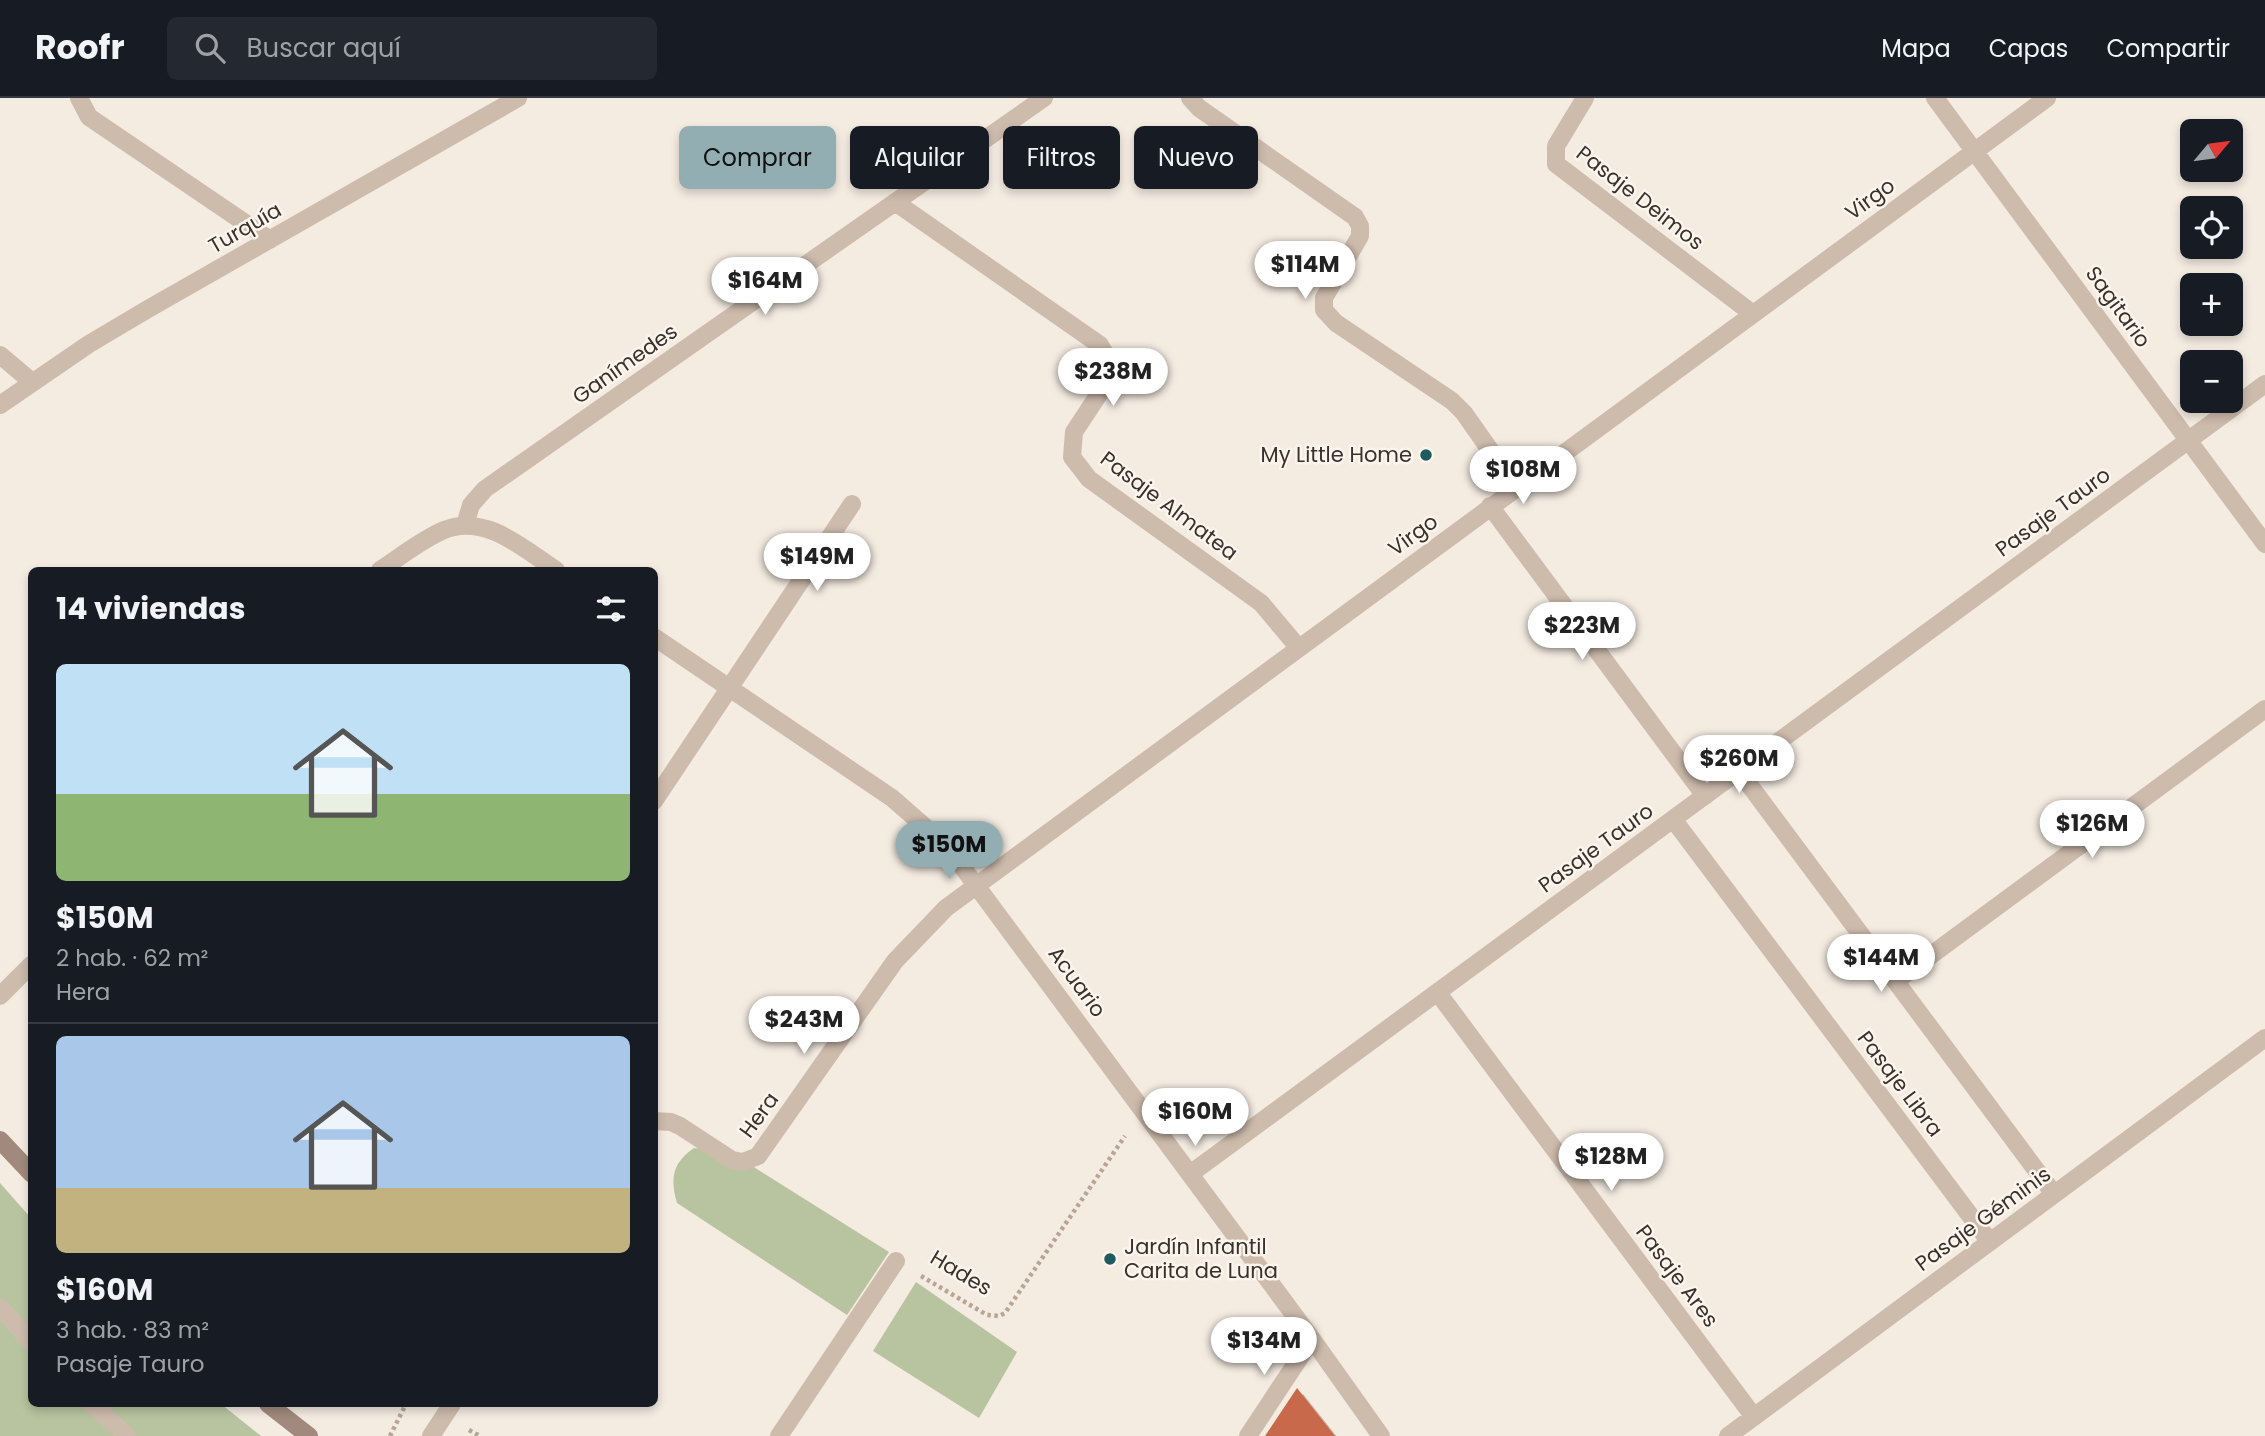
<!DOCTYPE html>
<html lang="es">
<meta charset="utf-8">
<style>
body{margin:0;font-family:Poppins,sans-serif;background:#242831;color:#f1f3f6;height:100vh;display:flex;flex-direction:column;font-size:26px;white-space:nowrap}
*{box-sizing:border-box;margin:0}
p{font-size:23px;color:#9ea1a6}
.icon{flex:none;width:38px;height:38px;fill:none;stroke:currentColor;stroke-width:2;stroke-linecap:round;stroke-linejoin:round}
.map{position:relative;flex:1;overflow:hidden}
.drawer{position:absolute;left:28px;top:469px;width:630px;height:840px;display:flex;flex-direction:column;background:#171b24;border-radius:10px;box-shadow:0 4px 10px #0003}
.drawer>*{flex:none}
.banner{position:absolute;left:679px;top:28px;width:665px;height:63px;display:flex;gap:14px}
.needle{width:46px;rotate:61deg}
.controls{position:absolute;left:2180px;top:21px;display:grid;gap:14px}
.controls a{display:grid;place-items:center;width:63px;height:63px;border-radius:10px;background:#171b24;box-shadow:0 4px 10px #0003;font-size:35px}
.price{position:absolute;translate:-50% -60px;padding:0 16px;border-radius:24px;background:#fff;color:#222;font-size:23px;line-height:46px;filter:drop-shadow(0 2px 4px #0008)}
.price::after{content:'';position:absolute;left:50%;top:42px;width:21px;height:16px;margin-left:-10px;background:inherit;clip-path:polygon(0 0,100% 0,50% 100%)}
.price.selected{background:#92aeb2;color:#111}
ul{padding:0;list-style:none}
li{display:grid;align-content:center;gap:14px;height:371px;padding:0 28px}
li+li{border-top:2px solid #363941}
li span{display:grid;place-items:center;height:217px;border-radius:10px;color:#555}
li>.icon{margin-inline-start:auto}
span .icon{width:126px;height:126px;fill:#fffc;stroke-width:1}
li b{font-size:30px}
h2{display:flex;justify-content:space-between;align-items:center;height:84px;padding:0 28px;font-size:30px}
.chip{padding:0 24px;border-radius:10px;background:#171b24;box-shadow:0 4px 10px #0003;font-size:24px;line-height:63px}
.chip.selected{background:#92aeb2;color:#111}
header{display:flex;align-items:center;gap:42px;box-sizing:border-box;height:98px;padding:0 35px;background:#171b24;border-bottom:2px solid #363941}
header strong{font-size:33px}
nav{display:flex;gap:38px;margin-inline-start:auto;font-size:24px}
.search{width:490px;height:63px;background:#242831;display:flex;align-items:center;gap:18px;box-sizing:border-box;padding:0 24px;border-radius:10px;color:#9ea1a6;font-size:26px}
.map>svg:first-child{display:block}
.green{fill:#b8c4a0}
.building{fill:#c8694b;filter:url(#shadow)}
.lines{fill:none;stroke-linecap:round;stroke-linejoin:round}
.path{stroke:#b9a596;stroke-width:4.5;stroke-dasharray:3.5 3.5;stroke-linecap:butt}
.lane{stroke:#cdbbac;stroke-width:18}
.street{stroke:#cdbbac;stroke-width:18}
.secondary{stroke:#a18a7d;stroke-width:18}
.poi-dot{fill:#1f5a5e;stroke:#fbf5ee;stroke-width:2.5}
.labels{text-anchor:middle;stroke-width:5;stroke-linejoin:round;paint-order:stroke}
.street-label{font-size:21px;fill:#3b302b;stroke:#fbf5ee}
.poi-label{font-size:21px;fill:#3b302b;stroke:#fbf5ee;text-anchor:end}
</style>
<header>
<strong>Roofr</strong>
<div class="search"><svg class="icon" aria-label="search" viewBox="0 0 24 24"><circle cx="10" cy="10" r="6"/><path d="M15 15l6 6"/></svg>Buscar aquí</div>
<nav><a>Mapa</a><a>Capas</a><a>Compartir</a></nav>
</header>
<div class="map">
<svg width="2265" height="1338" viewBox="0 0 2265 1338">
<defs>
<filter id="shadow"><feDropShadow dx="6" dy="6" stdDeviation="0" flood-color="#0004"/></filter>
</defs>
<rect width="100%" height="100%" fill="#f4ebe1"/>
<path class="green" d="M694 1050 730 1054 889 1154 847 1217 677 1105C670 1081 672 1065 694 1050Z
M0 1085 31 1120 32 1306H221L261 1338H0Z
M916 1184 1017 1254 979 1320 873 1253Z"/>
<path class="building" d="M1297 1290 1335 1338H1265Z"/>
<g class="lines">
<path class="path" d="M921 1178 987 1217 999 1218 1005 1215 1125 1038
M469 1332 480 1338
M390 1338 406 1306"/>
<path class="lane" d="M0 1209 32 1245
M92 1306 127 1338"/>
<path class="street" d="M79 0 89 19 270 142
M1190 0 1199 10 1355 119 1360 128V138L1324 200V212L1336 225 1452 303 1464 315 1516 389
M1585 0 1556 48V66L1753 216
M1935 0 2265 446
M895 104 1100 247 1110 264 1109 281 1074 334 1072 359 1089 381 1261 505 1298 549
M0 257 32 284
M0 307 89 246 148 211 518 0
M1490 408 1705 698
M465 427 471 407 485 391 1044 0
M380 472C400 459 421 442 444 432 485 415 524 451 556 472
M654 539 892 700 939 741 958 763 1312 1241 1381 1338
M1739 673 2054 1096
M654 703 852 406
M1673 721 1990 1144
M1896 883 2265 611
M1438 895 1754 1319
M0 898 32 866
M654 1023 671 1024 680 1028 732 1062 743 1064 758 1058 895 863 946 810 2047 0
M1190 1076 2265 286
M431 1338 452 1306
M779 1338 896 1163
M1248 1338 1312 1241
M1728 1338 2265 940"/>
<path class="secondary" d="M0 1042 32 1076
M268 1306 309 1338"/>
</g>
<g class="poi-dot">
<circle cx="1426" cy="357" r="7"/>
<circle cx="1110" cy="1161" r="7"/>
</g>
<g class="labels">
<g class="street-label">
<text transform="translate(1640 100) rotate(38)" y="7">Pasaje Deimos</text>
<text transform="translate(1870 101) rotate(-36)" y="7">Virgo</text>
<text transform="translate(245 130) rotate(-30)" y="7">Turquía</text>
<text transform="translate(2118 209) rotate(54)" y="7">Sagitario</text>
<text transform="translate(625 266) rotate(-35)" y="7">Ganímedes</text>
<text transform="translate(1169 408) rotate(37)" y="7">Pasaje Almatea</text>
<text transform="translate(2053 414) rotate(-36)" y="7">Pasaje Tauro</text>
<text transform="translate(1413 437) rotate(-36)" y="7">Virgo</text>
<text transform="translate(1596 750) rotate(-36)" y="7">Pasaje Tauro</text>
<text transform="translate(1077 884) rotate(54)" y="7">Acuario</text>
<text transform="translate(1900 986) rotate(53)" y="7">Pasaje Libra</text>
<text transform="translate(759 1017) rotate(-54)" y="7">Hera</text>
<text transform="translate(1983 1121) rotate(-36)" y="7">Pasaje Géminis</text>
<text transform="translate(961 1175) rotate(31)" y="7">Hades</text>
<text transform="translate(1677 1178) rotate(53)" y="7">Pasaje Ares</text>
</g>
<g class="poi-label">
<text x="1412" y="364">My Little Home</text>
<text x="1124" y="1156" text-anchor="start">Jardín Infantil<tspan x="1124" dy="24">Carita de Luna</tspan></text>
</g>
</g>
</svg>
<div class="controls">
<a><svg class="needle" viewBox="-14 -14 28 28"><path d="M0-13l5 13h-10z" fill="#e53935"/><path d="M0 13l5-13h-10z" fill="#9ea1a6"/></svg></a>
<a><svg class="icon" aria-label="locate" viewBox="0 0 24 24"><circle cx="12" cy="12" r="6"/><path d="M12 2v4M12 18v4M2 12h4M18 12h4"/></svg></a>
<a>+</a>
<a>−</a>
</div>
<b class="price" style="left:1305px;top:203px">$114M</b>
<b class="price" style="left:765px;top:219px">$164M</b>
<b class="price" style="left:1113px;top:310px">$238M</b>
<b class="price" style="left:1523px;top:408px">$108M</b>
<b class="price" style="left:817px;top:495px">$149M</b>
<b class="price" style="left:1582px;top:564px">$223M</b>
<b class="price" style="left:1739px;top:697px">$260M</b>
<b class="price" style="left:2092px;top:762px">$126M</b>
<b class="price selected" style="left:949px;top:783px">$150M</b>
<b class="price" style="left:1881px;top:896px">$144M</b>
<b class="price" style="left:804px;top:958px">$243M</b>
<b class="price" style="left:1195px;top:1050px">$160M</b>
<b class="price" style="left:1611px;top:1095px">$128M</b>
<b class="price" style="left:1264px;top:1279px">$134M</b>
<div class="banner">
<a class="chip selected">Comprar</a>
<a class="chip">Alquilar</a>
<a class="chip">Filtros</a>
<a class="chip">Nuevo</a>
</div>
<section class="drawer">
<h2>14 viviendas<svg class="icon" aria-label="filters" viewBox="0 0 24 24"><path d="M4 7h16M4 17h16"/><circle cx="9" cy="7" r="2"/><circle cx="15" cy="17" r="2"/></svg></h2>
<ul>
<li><span style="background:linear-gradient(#bfe0f5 60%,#8fb573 0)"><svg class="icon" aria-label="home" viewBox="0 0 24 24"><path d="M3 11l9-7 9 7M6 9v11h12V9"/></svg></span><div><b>$150M</b><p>2 hab. · 62 m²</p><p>Hera</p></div></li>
<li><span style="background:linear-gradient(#a9c7e8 70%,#c2b280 0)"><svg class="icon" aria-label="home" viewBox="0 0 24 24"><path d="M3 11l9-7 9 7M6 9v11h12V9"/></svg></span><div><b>$160M</b><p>3 hab. · 83 m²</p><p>Pasaje Tauro</p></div></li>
</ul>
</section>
</div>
